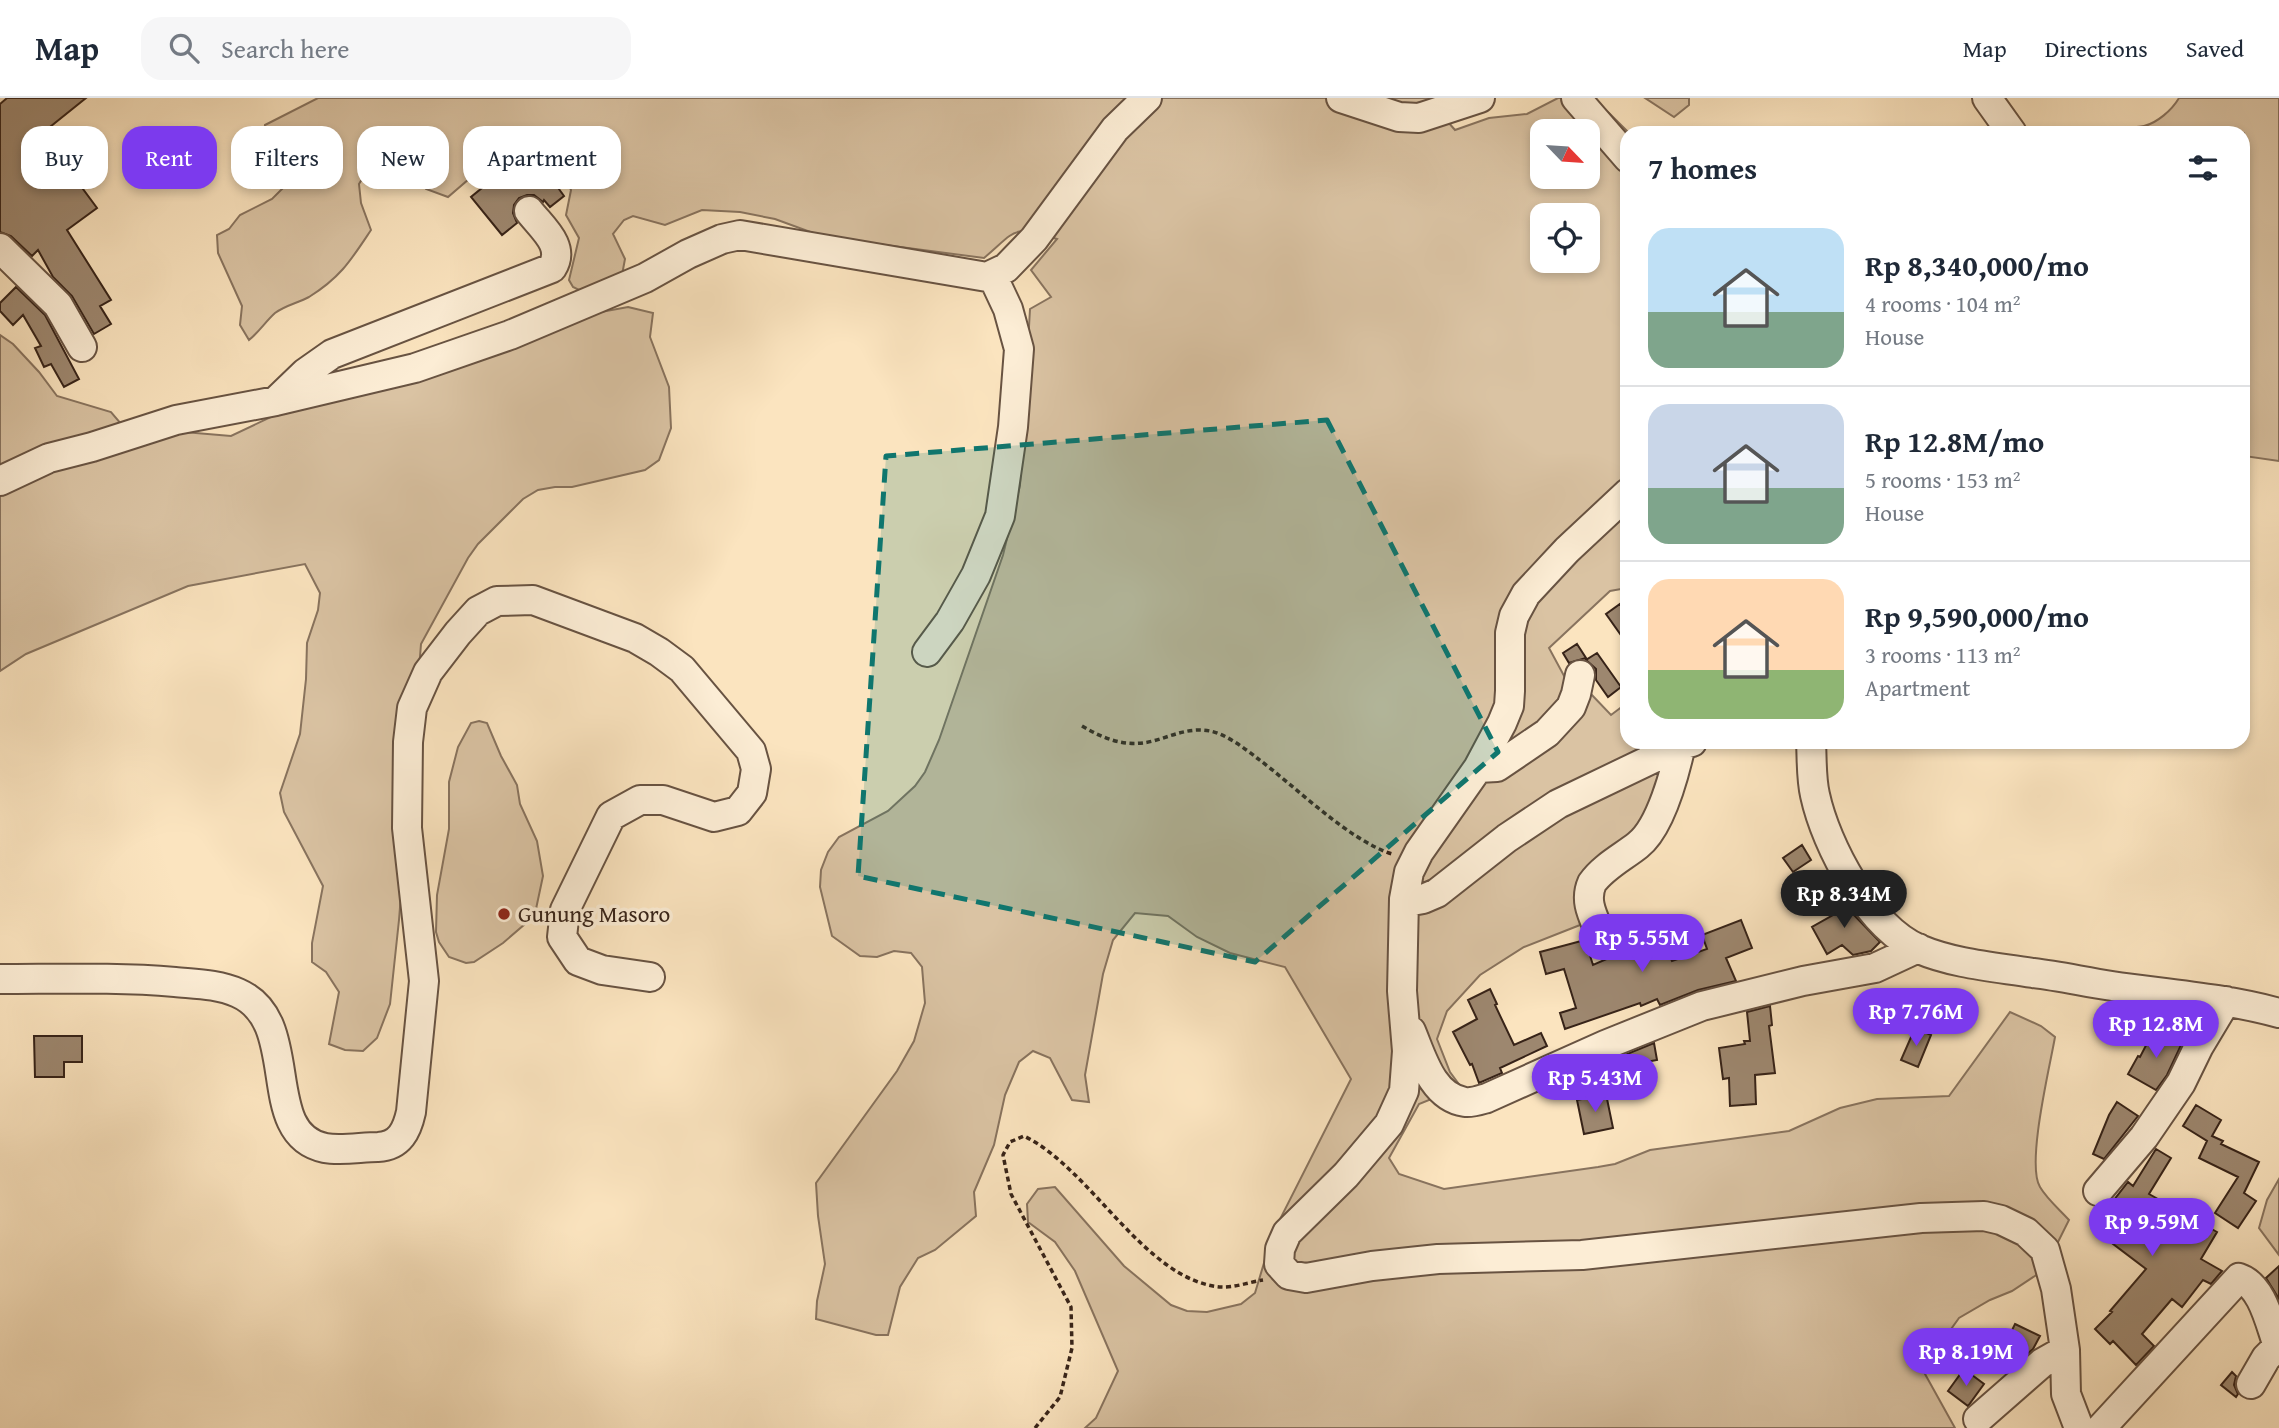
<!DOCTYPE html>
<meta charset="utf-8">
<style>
body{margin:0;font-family:"Gentium Book Plus",serif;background:#f6f6f7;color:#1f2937;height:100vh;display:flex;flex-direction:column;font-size:26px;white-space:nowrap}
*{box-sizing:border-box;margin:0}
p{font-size:23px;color:#747a83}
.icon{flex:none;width:38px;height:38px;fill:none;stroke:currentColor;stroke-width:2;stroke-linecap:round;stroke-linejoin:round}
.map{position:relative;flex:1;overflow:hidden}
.side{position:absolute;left:1620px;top:28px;width:630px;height:623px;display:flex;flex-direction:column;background:#fff;border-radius:21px;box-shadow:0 4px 10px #0003}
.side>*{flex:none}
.hud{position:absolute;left:21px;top:28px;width:665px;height:63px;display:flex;gap:14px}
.needle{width:46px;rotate:115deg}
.controls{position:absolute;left:1530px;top:21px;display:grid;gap:14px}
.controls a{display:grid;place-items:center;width:70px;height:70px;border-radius:14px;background:#fff;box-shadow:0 4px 10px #0003;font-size:35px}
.price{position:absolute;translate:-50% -60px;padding:0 16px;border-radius:24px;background:#7c3aed;color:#fff;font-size:23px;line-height:46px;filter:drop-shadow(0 2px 4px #0008)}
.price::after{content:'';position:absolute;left:50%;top:42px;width:21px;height:16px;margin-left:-10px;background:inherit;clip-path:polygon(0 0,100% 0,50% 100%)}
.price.active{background:#222;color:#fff}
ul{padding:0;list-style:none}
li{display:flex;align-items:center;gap:21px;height:175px;padding:0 28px}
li+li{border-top:2px solid #e0e1e3}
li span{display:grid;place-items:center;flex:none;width:196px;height:140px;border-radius:21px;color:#555}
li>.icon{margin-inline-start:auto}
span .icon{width:84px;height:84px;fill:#fffc;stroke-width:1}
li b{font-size:30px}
h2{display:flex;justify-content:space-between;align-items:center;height:84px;padding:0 28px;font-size:30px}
.pill{padding:0 24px;border-radius:21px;background:#fff;box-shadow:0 4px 10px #0003;font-size:24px;line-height:63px}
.pill.active{background:#7c3aed;color:#fff}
header{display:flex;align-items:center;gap:42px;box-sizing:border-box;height:98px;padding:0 35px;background:#fff;border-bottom:2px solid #e0e1e3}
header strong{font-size:33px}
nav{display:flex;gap:38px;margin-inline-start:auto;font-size:24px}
.search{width:490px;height:63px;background:#f6f6f7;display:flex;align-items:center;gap:18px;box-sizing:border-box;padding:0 24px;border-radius:21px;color:#747a83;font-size:26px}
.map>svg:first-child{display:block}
.green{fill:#dac3a3;stroke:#88735e;stroke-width:2;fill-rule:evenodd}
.building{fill:#9d876f;stroke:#372318;stroke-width:2}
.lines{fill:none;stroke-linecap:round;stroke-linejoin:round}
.minor-casing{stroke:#685342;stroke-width:32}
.path{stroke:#372318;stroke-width:3.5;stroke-dasharray:5 3.5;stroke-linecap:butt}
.minor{stroke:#fcedd5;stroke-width:28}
.marked{fill:#0f766e;fill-opacity:0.2;stroke:#0f766e;stroke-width:5;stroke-dasharray:14 9;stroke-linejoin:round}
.poi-dot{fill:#8f2418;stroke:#fcedd5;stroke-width:2.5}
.labels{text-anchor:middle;stroke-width:7;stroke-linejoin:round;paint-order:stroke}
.poi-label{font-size:23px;fill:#372318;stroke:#fcedd5;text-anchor:start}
</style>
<header>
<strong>Map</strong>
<div class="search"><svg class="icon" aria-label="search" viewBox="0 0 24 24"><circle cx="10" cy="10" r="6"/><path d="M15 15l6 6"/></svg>Search here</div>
<nav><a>Map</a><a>Directions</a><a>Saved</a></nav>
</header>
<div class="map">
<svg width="2279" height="1330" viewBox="0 0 2279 1330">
<rect width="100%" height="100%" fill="#fbe4bf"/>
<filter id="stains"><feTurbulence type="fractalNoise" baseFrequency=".00286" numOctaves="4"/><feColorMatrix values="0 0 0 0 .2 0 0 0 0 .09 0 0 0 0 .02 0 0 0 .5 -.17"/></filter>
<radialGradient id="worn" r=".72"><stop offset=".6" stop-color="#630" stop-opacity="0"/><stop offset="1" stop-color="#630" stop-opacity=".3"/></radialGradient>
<path class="green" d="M318 0H1434V8L1455 32 1489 20 1527 16 1558 0H1589L1609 15 1629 35 1627 490 1610 493 1549 550 1570 589 1589 594 1611 617 1627 605 1628 644H1660L1664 679 1653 704 1618 755 1591 773 1576 790 1580 827 1524 849 1480 877 1447 913 1437 941 1450 974 1461 989 1419 1006 1389 1060 1399 1076 1444 1091 1598 1069 1615 1066 1650 1052 1789 1033 1840 1010 1877 1001 1949 998 2010 914 2041 928 2055 939C2050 968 2026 1066 2040 1089 2047 1101 2060 1112 2069 1122L2044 1172 2012 1193 1990 1202 1959 1220 1949 1234 1939 1266 1925 1276 1955 1330H1085L1096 1320 1118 1273 1075 1173 1055 1144 1028 1124 1027 1106 1038 1091 1055 1089 1124 1168 1171 1207 1187 1213 1207 1214 1241 1206 1255 1195 1273 1135 1351 981 1285 869 1230 855 1197 839 1168 818 1135 815 1113 842 1103 876 1085 977 1089 1004 1072 1002 1050 960 1033 953 1019 964 1005 997 994 1047 974 1094 976 1118 935 1152 918 1160 900 1189 888 1237H876L816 1221 817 1203 825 1166 818 1118 816 1085 897 973 914 943 925 905 922 869 911 855 894 853 877 859 860 858 832 838 820 789 821 772 828 754 839 739 888 713 915 688 925 674 939 642 1003 457 1020 387 1030 211 1051 199 1031 172 1057 141C1011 128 1019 130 984 160L824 139 775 121 740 114 702 112 665 127 633 118 624 122 613 136 625 161 622 177 581 193 573 189 569 182 579 140 566 117 571 92 564 76 520 37 448 99 426 91 409 71 384 60 374 62 359 86 361 105 371 132C351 162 341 179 309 199 298 205 286 207 275 215 266 223 259 234 249 242L240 227 242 208 218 155 217 137 229 131 240 117 272 101 295 78 278 52 264 38 265 27ZM1542 33H1587V79H1542ZM1542 117H1587V163H1542Z
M1645 0H1689V7L1674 19Z
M2179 0H2279V363L2244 358V35H2123C2129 28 2135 30 2144 28 2157 25 2172 12 2179 0Z
M628 209 653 215 650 239 669 289 671 330 659 362 645 372 572 389H555L538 392 523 401 478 446 468 460 421 546 399 822 390 906 377 940 363 953 345 952 329 946 339 894 326 874 312 864V845L323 788 284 714 280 695 300 636 306 581 307 545 318 512 320 495 305 466 188 488 26 556 0 573V237L13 246 39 274 57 298 111 314 139 347 184 334 231 338 277 316 472 265 590 216Z
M479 623 487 625 501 658 517 687 520 706 537 743 543 778 536 811 525 826 503 845 474 864 466 865 449 859 439 844 436 834 437 797 449 731V684L458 649 471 625Z
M2279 1081V1157L2259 1130 2267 1102Z"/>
<path class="building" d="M7 0H86L40 37 51 53 43 59 64 86 74 79 97 110 67 132 111 202 100 208 111 226 94 236 72 198 53 179 38 152 32 158 11 138 0 134V6Z
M535 58 564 98 550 109 544 102 543 104 534 97H527L519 100 514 107 513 115 517 125 502 137 471 99 493 81 498 88Z
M16 189 45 217 79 281 64 289 51 266 44 269 35 250 41 248 23 217 13 227 0 213V205Z
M1620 506 1628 517V547L1606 516Z
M1577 546 1586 560 1569 565 1563 555Z
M1597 555 1621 589 1608 599 1596 582V571L1586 562Z
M1802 747 1811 762 1793 774 1783 760Z
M1837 794 1854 817 1880 844 1871 853 1853 857 1842 847 1827 856 1812 829 1833 817 1823 807Z
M1741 822 1752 850 1726 860 1736 883 1698 892 1660 907 1657 901 1641 908 1640 905 1565 931 1560 915 1576 910 1564 871 1546 876 1540 854 1585 842 1593 867 1623 854 1620 847 1637 840 1645 859 1667 851 1672 863 1707 851 1702 837Z
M1490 891 1497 906 1495 907 1514 947 1541 935 1547 948 1500 970 1502 975 1479 985 1472 966 1470 967 1453 934 1477 921 1468 902Z
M1770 908 1772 927 1769 928 1775 975 1755 977 1756 1006 1730 1008 1729 980 1723 981 1719 950 1745 946 1744 943H1750L1747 914Z
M1915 930 1931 937 1918 969 1901 962Z
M2154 932 2182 945 2167 977 2156 992 2128 976 2138 958 2140 959Z
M34 938H82V964H64V979H35Z
M1654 945 1657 962 1629 967 1627 956Z
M1606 996 1613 1030 1584 1036 1577 1002Z
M2117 1004 2138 1018 2104 1061 2093 1056 2109 1017Z
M2196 1007 2221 1022 2212 1038 2223 1043 2221 1046 2259 1064 2244 1095 2256 1103 2238 1130 2215 1115 2238 1079 2199 1060 2207 1043 2183 1028Z
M2156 1051 2171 1060 2149 1096 2217 1134 2201 1161 2222 1173 2211 1186 2203 1182 2182 1209 2172 1201 2142 1236 2154 1248 2136 1267 2113 1243 2110 1246 2095 1231 2112 1214 2110 1213 2146 1171 2092 1130 2128 1084 2133 1088Z
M2279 1168V1201L2266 1180Z
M2015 1226 2040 1238 2033 1251 2013 1268 1998 1261Z
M1964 1271 1984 1286 1968 1308 1948 1293Z
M2232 1274 2236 1278 2234 1287 2238 1296 2236 1299 2221 1287Z"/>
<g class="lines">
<g class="minor-casing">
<path id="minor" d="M1341 0 1399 19 1419 20 1480 0
M1576 0 1628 60
M1987 0 2012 35
M0 150 58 207 82 249
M278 301 305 275 332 256 552 170C566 148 542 130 529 113
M0 383 49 360 92 349 176 322 276 303 415 270 510 237 645 180 688 156 722 141 740 137 987 179 1006 170 1034 141 1115 31 1147 0
M1628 395 1567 452 1526 496 1514 518 1510 535V593L1509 608 1502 625 1478 670 1419 754 1409 774 1404 801 1402 893 1407 953 1404 993 1389 1026 1346 1077 1287 1135 1280 1151 1279 1166 1289 1177 1306 1180 1372 1168 1438 1161 1582 1157 1921 1120 1984 1118 2001 1122 2026 1134 2045 1152 2056 1191 2065 1252 2066 1296 2079 1330
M927 554 950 523 976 477 1000 418 1013 329 1019 251 1008 211 992 177
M1811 644C1812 661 1811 680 1815 697 1826 748 1869 829 1919 851 1954 866 1996 869 2033 875 2059 878 2085 884 2112 888 2168 896 2224 900 2279 915
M1478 670 1497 669 1547 635 1571 609 1576 596 1580 577
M1404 801 1412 803 1423 801 1437 795 1507 740 1558 706 1681 647 1692 644
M1600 835C1593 818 1584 803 1592 785 1603 769 1623 759 1638 747 1661 729 1675 674 1681 647L1680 644
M0 881C58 881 117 879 175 884 196 886 218 886 238 895 304 924 257 1036 325 1050 341 1053 362 1049 378 1049 400 1048 407 1032 411 1014L424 883 407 730 408 644 412 610 428 574 458 535 478 513 497 503 533 502 635 540 659 554 682 571 751 653 756 671 752 695 738 713 714 719 663 702H640L611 718 565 812 562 839 578 863 602 872 650 879
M1411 933C1422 959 1432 999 1465 1004 1472 1005 1480 1002 1487 1000L1605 947 1702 908 1803 883 1875 870 1918 850
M2098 1093 2144 1039 2181 985 2199 948 2226 903
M2251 1286 2266 1260 2279 1247
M1978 1321 2042 1265 2065 1252
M2101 1330 2239 1180C2263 1188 2270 1227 2278 1248"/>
</g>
<path class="path" d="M1082 628C1104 641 1126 650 1153 643 1172 638 1189 629 1210 633 1226 636 1244 650 1257 660 1295 688 1348 742 1392 756
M1035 1330 1060 1299 1072 1250 1071 1209 1011 1096 1003 1057 1010 1044 1024 1038C1092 1071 1145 1183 1221 1189 1233 1190 1250 1184 1263 1182"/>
<use href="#minor" class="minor"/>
</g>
<path class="marked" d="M1327 322 1498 654 1255 864 858 778 886 358Z"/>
<circle class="poi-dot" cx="504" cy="816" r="7"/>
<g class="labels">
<g class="poi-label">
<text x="518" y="824">Gunung Masoro</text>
</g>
</g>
<rect width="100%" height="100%" filter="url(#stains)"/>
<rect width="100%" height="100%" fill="url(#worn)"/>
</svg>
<div class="controls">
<a><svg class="needle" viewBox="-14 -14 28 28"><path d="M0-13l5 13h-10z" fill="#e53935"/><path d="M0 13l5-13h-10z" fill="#747a83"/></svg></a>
<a><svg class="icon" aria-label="locate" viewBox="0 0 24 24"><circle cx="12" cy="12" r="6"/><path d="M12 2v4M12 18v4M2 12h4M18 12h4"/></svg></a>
</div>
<b class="price active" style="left:1844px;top:832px">Rp 8.34M</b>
<b class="price" style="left:1642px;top:876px">Rp 5.55M</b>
<b class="price" style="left:1916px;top:950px">Rp 7.76M</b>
<b class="price" style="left:2156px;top:962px">Rp 12.8M</b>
<b class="price" style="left:1595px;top:1016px">Rp 5.43M</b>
<b class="price" style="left:2152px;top:1160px">Rp 9.59M</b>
<b class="price" style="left:1966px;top:1290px">Rp 8.19M</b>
<div class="hud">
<a class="pill">Buy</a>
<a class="pill active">Rent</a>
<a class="pill">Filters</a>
<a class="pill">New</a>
<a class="pill">Apartment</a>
</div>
<section class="side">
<h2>7 homes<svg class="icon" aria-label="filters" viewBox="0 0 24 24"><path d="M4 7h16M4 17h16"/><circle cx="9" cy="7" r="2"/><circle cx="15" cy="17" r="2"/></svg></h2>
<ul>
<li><span style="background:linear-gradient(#bfe0f5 60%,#7fa58c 0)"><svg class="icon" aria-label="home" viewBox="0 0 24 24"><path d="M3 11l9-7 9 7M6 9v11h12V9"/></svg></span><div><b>Rp 8,340,000/mo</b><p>4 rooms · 104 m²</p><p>House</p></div></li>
<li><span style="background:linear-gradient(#c9d6e8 60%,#7fa58c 0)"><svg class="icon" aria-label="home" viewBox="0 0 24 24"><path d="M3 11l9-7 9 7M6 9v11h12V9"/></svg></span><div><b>Rp 12.8M/mo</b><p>5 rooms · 153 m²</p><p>House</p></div></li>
<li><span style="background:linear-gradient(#ffd9b3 65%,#8fb573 0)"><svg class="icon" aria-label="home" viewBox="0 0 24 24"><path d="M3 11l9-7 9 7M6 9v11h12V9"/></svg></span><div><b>Rp 9,590,000/mo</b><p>3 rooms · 113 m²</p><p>Apartment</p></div></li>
</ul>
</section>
</div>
